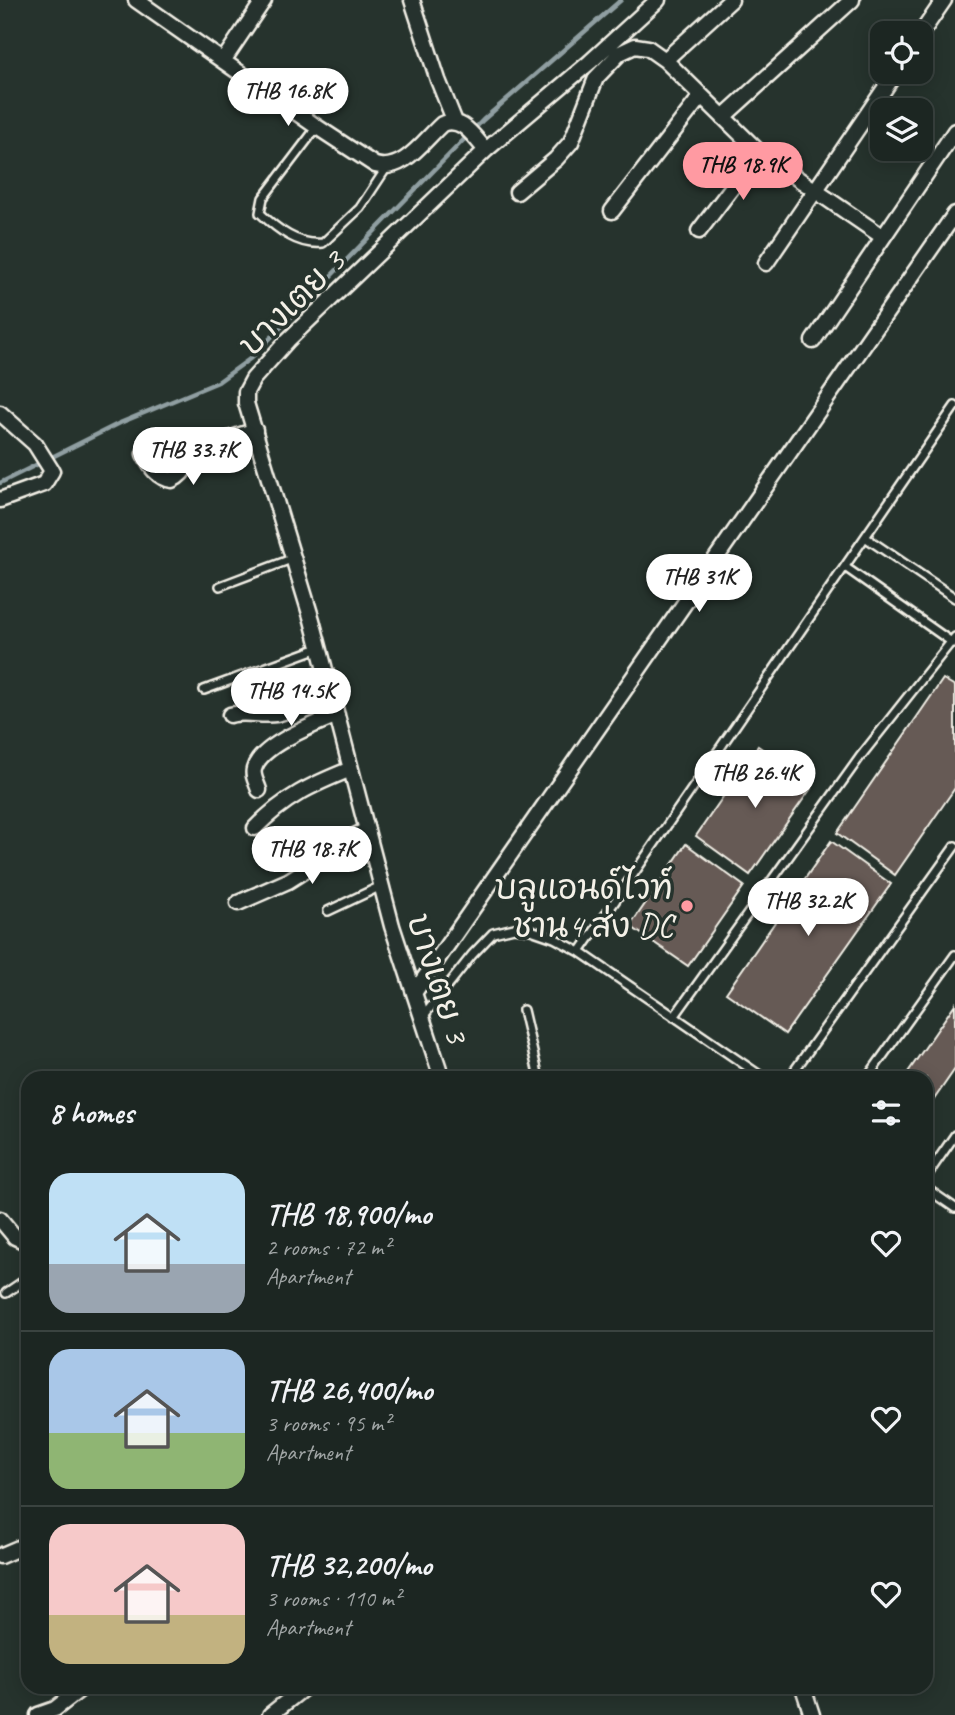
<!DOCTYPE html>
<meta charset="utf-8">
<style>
body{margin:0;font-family:Caveat,"Playpen Sans Thai",sans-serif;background:#252e2a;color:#f1f3f6;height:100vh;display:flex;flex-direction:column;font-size:26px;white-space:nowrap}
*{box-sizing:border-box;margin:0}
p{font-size:23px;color:#a0a5a5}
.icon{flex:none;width:38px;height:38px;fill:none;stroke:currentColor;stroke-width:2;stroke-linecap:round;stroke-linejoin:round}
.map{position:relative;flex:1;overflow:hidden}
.panel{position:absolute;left:21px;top:1071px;width:912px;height:623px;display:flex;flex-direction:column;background:#1c2622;border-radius:21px;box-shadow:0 4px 18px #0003,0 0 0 2px #3a4340}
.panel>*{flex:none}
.tools{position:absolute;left:870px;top:21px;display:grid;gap:14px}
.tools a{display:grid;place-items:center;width:63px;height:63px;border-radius:14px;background:#1c2622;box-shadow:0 4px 18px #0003,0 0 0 2px #3a4340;font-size:35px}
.price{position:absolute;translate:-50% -60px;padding:0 16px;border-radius:24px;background:#fff;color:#222;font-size:23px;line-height:46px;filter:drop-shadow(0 2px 4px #0008)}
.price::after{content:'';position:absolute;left:50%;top:42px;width:21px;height:16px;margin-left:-10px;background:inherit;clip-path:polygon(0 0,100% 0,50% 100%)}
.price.selected{background:#ff9aa2;color:#111}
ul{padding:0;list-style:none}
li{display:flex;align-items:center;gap:21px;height:175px;padding:0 28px}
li+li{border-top:2px solid #3a4340}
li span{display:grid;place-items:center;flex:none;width:196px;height:140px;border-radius:21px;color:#555}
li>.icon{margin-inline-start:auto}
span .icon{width:84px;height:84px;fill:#fffc;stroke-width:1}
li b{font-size:30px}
h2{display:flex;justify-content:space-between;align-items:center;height:84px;padding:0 28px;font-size:30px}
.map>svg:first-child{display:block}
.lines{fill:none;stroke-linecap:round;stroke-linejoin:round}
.stream{stroke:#909fa2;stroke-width:4.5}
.building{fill:#665a55;stroke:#f4f1e8;stroke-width:2}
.service-casing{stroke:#f4f1e8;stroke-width:12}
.minor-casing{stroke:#f4f1e8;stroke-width:19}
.service{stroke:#26332d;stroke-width:7}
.minor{stroke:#26332d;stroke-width:14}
.poi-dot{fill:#ff9aa2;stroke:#26332d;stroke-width:2.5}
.labels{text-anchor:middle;stroke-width:7;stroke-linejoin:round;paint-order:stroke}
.street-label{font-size:33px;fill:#f4f1e8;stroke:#26332d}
.poi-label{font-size:33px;fill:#f4f1e8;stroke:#26332d;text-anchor:end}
</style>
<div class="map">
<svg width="955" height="1715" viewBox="0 0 955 1715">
<rect width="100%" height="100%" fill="#26332d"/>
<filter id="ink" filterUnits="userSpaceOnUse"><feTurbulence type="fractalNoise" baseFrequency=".0143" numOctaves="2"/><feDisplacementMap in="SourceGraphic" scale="14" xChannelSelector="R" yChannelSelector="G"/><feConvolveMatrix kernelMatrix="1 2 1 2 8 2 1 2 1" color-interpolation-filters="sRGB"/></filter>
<g filter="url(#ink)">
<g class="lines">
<path class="stream" d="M0 483 120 423 218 382 251 358 483 120 621 0"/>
</g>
<path class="building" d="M943 679 955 686V788L895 875 837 833Z
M758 746 814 784 750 875 696 836Z
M831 841 891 884 785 1034 726 993Z
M686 844 744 886 688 966 630 926Z
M955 1004V1069L926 1111V1078H904Z"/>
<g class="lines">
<g class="service-casing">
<path id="service" d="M317 127 263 198 260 213C277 229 298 246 323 243L360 208 387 167
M865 537 955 598
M845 567 953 643
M220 586 294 558
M204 690 319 648
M328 911 381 886
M580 952 955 406
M523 1010 539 1078
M674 1017 860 757 955 637
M422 1018 472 955 493 933 514 928 531 930 554 938 580 952 764 1078
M789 1078 955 846
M867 1078 955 955
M926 1177 955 1135
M926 1188 955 1208
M6 1293 28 1278"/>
</g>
<g class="minor-casing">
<path id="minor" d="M136 0 317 127 375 165C403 173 424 140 442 124 462 116 473 136 486 150
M412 0 438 80 455 122
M920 35 944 0
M665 60 731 0
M223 61 264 0
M723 117 852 0
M517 192 556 159 571 142 596 78 620 53 635 46 648 48 665 60 759 152 883 237
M612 211 701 96
M699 231 759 152
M766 263 896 72
M813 341 955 131
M0 413 35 444 52 471 44 484 0 500
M144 454C150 466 157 478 172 480 187 473 186 461 198 453 214 442 237 437 255 430
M230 715C252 709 278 724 295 703 301 695 303 686 309 678L326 674
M259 790C257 783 252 776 254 769 260 745 316 724 337 715
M255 828C285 797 311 785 351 769
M238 903 288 881 307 869 322 851 367 830
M414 993 955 214
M442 1078 392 926 312 620 246 403V392L253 379 288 340 486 150 590 62 658 0
M0 1219 15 1237 28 1243
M0 1556 28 1544
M803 1687 812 1715
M38 1715 55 1709 83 1687
M270 1715 305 1687"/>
</g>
<use href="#service" class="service"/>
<use href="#minor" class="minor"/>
</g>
</g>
<circle class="poi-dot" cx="687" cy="906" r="7"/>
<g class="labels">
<g class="street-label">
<text transform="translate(291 302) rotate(-45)" y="12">บางเตย 3</text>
<text transform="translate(439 978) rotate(72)" y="12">บางเตย 3</text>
</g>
<g class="poi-label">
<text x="673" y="899">บลูแอนด์ไวท์<tspan x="673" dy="38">ชาน4 ส่ง DC</tspan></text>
</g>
</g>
</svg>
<div class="tools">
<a><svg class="icon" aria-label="locate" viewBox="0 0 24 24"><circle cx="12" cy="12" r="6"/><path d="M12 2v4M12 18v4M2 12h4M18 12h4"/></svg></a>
<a><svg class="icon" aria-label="layers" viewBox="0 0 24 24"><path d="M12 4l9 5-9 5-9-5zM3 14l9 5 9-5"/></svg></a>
</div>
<b class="price" style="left:288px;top:128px">THB 16.8K</b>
<b class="price selected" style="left:743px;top:202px">THB 18.9K</b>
<b class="price" style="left:193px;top:487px">THB 33.7K</b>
<b class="price" style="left:699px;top:614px">THB 31K</b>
<b class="price" style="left:291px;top:728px">THB 14.5K</b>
<b class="price" style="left:755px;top:810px">THB 26.4K</b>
<b class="price" style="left:312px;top:886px">THB 18.7K</b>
<b class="price" style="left:808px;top:938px">THB 32.2K</b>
<section class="panel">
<h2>8 homes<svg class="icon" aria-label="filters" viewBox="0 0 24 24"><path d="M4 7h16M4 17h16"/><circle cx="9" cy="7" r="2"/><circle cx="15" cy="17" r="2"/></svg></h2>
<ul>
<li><span style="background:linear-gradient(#bfe0f5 65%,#9aa5b1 0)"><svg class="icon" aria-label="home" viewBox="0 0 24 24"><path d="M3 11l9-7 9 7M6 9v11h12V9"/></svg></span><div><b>THB 18,900/mo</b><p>2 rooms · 72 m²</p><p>Apartment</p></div><svg class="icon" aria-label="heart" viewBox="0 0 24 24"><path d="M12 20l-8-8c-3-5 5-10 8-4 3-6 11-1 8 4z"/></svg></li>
<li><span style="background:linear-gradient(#a9c7e8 60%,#8fb573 0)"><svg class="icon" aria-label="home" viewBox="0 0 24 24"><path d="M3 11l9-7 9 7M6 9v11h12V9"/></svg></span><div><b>THB 26,400/mo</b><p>3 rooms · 95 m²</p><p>Apartment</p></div><svg class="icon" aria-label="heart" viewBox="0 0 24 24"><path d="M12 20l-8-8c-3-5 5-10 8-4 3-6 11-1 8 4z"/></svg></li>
<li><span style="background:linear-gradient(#f6c9c9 65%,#c2b280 0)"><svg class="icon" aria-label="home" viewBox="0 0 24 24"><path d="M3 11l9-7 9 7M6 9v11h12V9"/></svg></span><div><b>THB 32,200/mo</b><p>3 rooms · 110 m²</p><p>Apartment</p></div><svg class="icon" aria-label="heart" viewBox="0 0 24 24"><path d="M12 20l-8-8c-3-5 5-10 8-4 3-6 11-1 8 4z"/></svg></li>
</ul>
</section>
</div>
